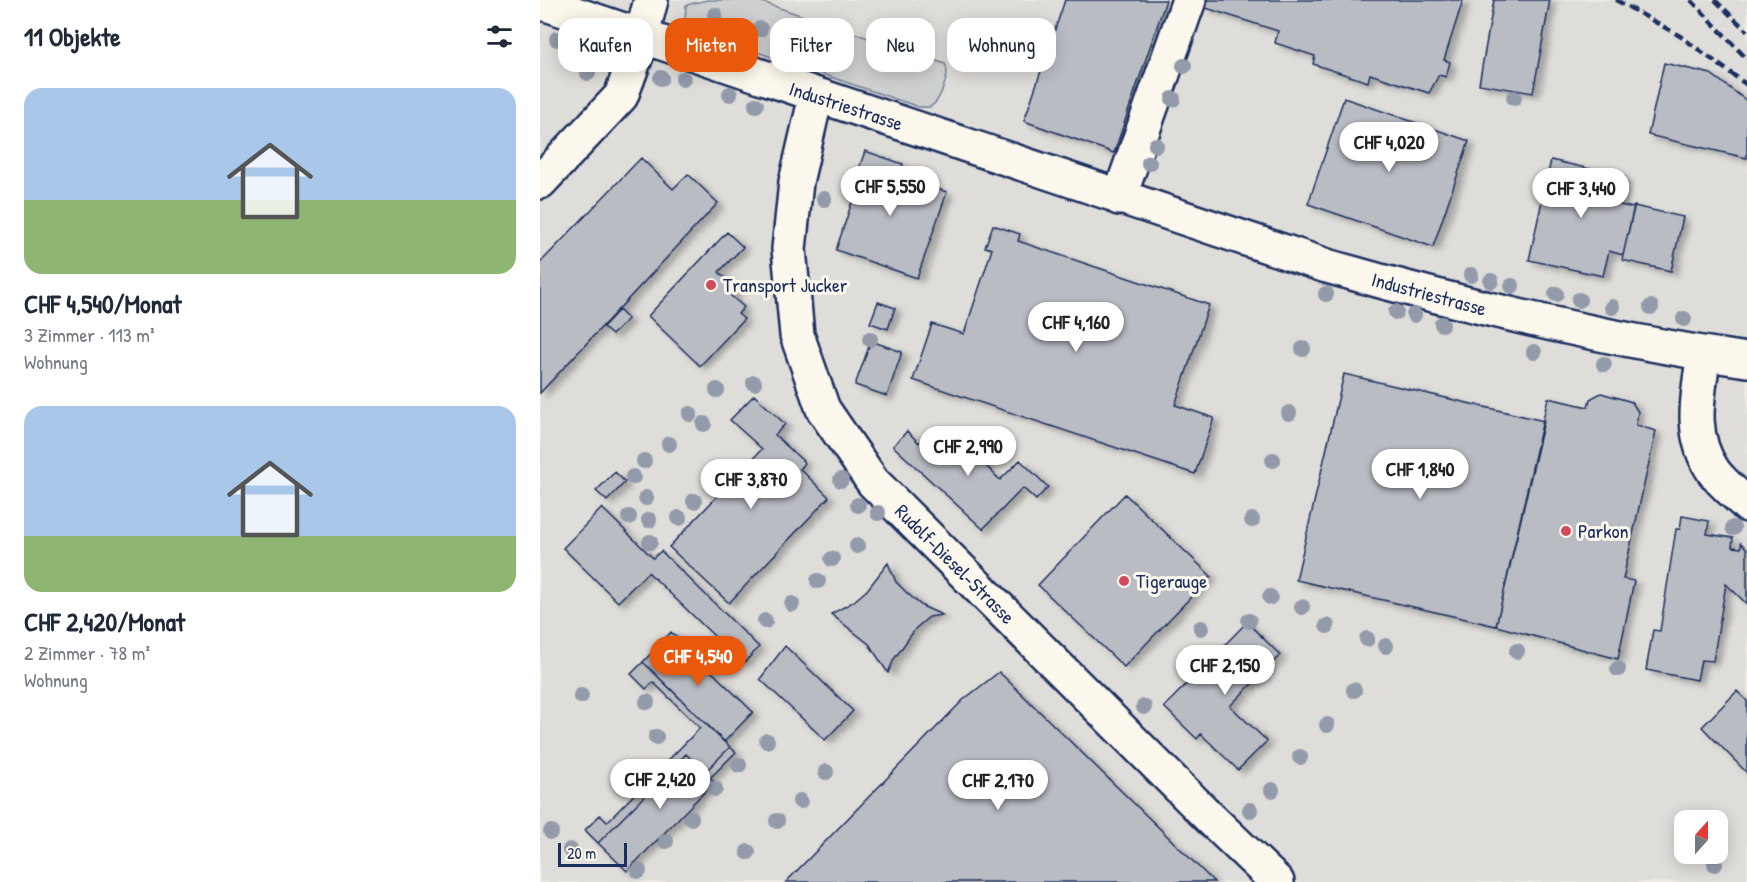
<!DOCTYPE html>
<html lang="de">
<meta charset="utf-8">
<style>
body{margin:0;font-family:"Patrick Hand",sans-serif;background:#f2f2f3;color:#1f2937;height:100vh;display:flex;flex-direction:column;font-size:22px;white-space:nowrap}
*{box-sizing:border-box;margin:0}
p{font-size:20px;color:#747a83}
.icon{flex:none;width:33px;height:33px;fill:none;stroke:currentColor;stroke-width:2;stroke-linecap:round;stroke-linejoin:round}
.map{position:relative;flex:1;overflow:hidden}
.sheet{display:flex;flex-direction:column;background:#fff;width:540px}
.sheet>*{flex:none}
.banner{position:absolute;left:18px;top:18px;width:570px;height:54px;display:flex;gap:12px}
.needle{width:39px;rotate:21deg}
.tools{position:absolute;left:1134px;top:810px;display:grid;gap:12px}
.tools a{display:grid;place-items:center;width:54px;height:54px;border-radius:12px;background:#fff;box-shadow:0 3px 15px #0003;font-size:30px}
.scale{position:absolute;left:18px;bottom:15px;width:69px;box-sizing:border-box;padding-left:6px;border:3px solid #1b2f5e;border-top:0;font-size:16px;line-height:21px;white-space:nowrap;color:#1b2f5e;-webkit-text-stroke:4px #fbf7ec;paint-order:stroke}
.price{position:absolute;translate:-50% -51px;padding:0 14px;border-radius:21px;background:#fff;color:#222;font-size:20px;line-height:39px;filter:drop-shadow(0 2px 3px #0008)}
.price::after{content:'';position:absolute;left:50%;top:36px;width:18px;height:14px;margin-left:-9px;background:inherit;clip-path:polygon(0 0,100% 0,50% 100%)}
.price.selected{background:#ea580c;color:#fff}
ul{padding:0;list-style:none}
li{display:grid;align-content:center;gap:12px;height:318px;padding:0 24px}
li span{display:grid;place-items:center;height:186px;border-radius:18px;color:#555}
li>.icon{margin-inline-start:auto}
span .icon{width:108px;height:108px;fill:#fffc;stroke-width:1}
li b{font-size:26px}
h2{display:flex;justify-content:space-between;align-items:center;height:72px;padding:0 24px;font-size:26px}
.pill{padding:0 21px;border-radius:18px;background:#fff;box-shadow:0 3px 15px #0003;font-size:21px;line-height:54px}
.pill.selected{background:#ea580c;color:#fff}
main{display:flex;flex:1;min-height:0}
.map>svg:first-child{display:block}
.built{fill:#deddda;fill-rule:evenodd}
.green{fill:#cecfcf;stroke:#747f96;stroke-width:1.5}
.building{fill:#b9bcc3;stroke:#1b2f5e;stroke-width:1.5;filter:url(#shadow)}
.lines{fill:none;stroke-linecap:round;stroke-linejoin:round}
.minor-casing{stroke:#1b2f5e;stroke-width:38}
.minor{stroke:#fbf7ec;stroke-width:33}
.rail{stroke:#1b2f5e;stroke-width:4.5;stroke-dasharray:9 4.5;stroke-linecap:butt}
.tree{fill:#939aaa}
.poi-dot{fill:#d1495b;stroke:#fbf7ec;stroke-width:2}
.labels{text-anchor:middle;stroke-width:6;stroke-linejoin:round;paint-order:stroke}
.street-label{font-size:20px;fill:#1b2f5e;stroke:#fbf7ec}
.poi-label{font-size:20px;fill:#1b2f5e;stroke:#fbf7ec;text-anchor:start}
</style>
<main>
<section class="sheet">
<h2>11 Objekte<svg class="icon" aria-label="filters" viewBox="0 0 24 24"><path d="M4 7h16M4 17h16"/><circle cx="9" cy="7" r="2"/><circle cx="15" cy="17" r="2"/></svg></h2>
<ul>
<li><span style="background:linear-gradient(#a9c7e8 60%,#8fb573 0)"><svg class="icon" aria-label="home" viewBox="0 0 24 24"><path d="M3 11l9-7 9 7M6 9v11h12V9"/></svg></span><div><b>CHF 4,540/Monat</b><p>3 Zimmer · 113 m²</p><p>Wohnung</p></div></li>
<li><span style="background:linear-gradient(#a9c7e8 70%,#8fb573 0)"><svg class="icon" aria-label="home" viewBox="0 0 24 24"><path d="M3 11l9-7 9 7M6 9v11h12V9"/></svg></span><div><b>CHF 2,420/Monat</b><p>2 Zimmer · 78 m²</p><p>Wohnung</p></div></li>
</ul>
</section>
<div class="map">
<svg width="1207" height="882" viewBox="0 0 1207 882">
<defs>
<filter id="shadow"><feDropShadow dx="6" dy="4" stdDeviation="3" flood-color="#0004"/></filter>
</defs>
<rect width="100%" height="100%" fill="#eeebe4"/>
<filter id="ink" filterUnits="userSpaceOnUse"><feTurbulence type="fractalNoise" baseFrequency=".0167" numOctaves="2"/><feDisplacementMap in="SourceGraphic" scale="12" xChannelSelector="R" yChannelSelector="G"/><feConvolveMatrix kernelMatrix="1 2 1 2 8 2 1 2 1" color-interpolation-filters="sRGB"/></filter>
<g filter="url(#ink)">
<path class="built" d="M0 0H1207V882H0ZM1144 820H1178V854H1144Z"/>
<path class="green" d="M167 0H216L405 64C411 73 400 102 390 107H379L155 31 145 21 146 5Z"/>
<path class="building" d="M525 0H626L574 153 484 121Z
M668 0H923L904 60 910 62 906 77 899 75 889 93 830 74 828 82 773 64 775 56 735 43 738 31 666 8Z
M954 0H1010L993 93 939 84Z
M1124 63 1171 74 1207 101V158L1108 135Z
M804 98 929 141 893 247 768 204Z
M325 151 363 164 359 176 407 192 377 278 296 250 319 181 315 180Z
M101 158 133 189 148 174 178 203 0 393V263Z
M1011 160 1085 177 1079 205 1094 208 1083 255 1069 251 1063 276 989 260Z
M1094 206 1143 217 1131 271 1082 260Z
M453 225 480 234 478 241 669 305 635 405 674 418 655 474 373 380 392 324 424 334 452 249 445 247Z
M187 232 203 247 179 272 197 289 191 296 204 307 198 314 204 319 160 366 108 316Z
M338 302 355 308 348 329 330 323Z
M79 310 88 319 72 335 63 327Z
M331 341 362 352 347 396 315 385Z
M804 374 1004 421 956 626 756 580Z
M1061 393 1092 402 1098 412 1096 425 1116 431 1083 579 1094 581 1078 659 956 626 1008 398 1048 407 1050 399Z
M214 395 245 424 235 435 265 463 260 469 289 497 189 603 129 547 222 449 190 420Z
M392 430 413 450 421 441 460 480 480 460 508 487 496 500 483 488 443 529 353 446 367 431 379 443Z
M75 472 85 482 67 501 56 491Z
M585 494 671 576 584 667 498 585Z
M62 508 113 558 121 551 219 647 203 664 108 572 78 602 23 548Z
M1142 516 1169 521 1167 534 1193 538 1192 547 1201 548V543L1207 549V604L1186 584 1173 661 1161 660 1157 680 1106 670 1113 630 1120 631 1136 529H1140Z
M348 563 356 582 367 593 382 606 402 615 389 617 376 628 354 659 348 673 329 644 291 614 313 602 327 590Z
M707 622 740 655 690 706 727 741 698 770 661 734 657 739 624 707Z
M131 632 213 712 184 742 103 662Z
M245 646 313 711 285 740 220 679Z
M103 662 190 747 165 772 146 754 58 843 45 830 60 815 67 822 160 728 113 682 106 689 91 674Z
M459 672 612 821 674 882H246L423 700Z
M1197 691 1207 701V773L1162 727Z
M190 747 196 752 170 778 174 782 87 871 58 843 146 754 165 772Z"/>
<g class="lines">
<g class="minor-casing">
<path id="minor" d="M0 2 787 266C926 306 1064 339 1207 360
M276 96 256 182 249 249 257 335 283 409 333 482 670 818 737 882
M0 182 81 96 97 53 111 0
M579 198 649 0
M1164 354C1158 395 1148 435 1174 472 1183 484 1196 494 1207 505"/>
</g>
<use href="#minor" class="minor"/>
<path class="rail" d="M1076 0 1140 36 1207 85
M1151 0 1207 59
M1175 0 1207 31"/>
</g>
<g class="tree">
<circle cx="175" cy="15" r="8"/>
<circle cx="258" cy="24" r="8"/>
<circle cx="220" cy="29" r="8"/>
<circle cx="17" cy="39" r="8"/>
<circle cx="275" cy="45" r="8"/>
<circle cx="44" cy="48" r="8"/>
<circle cx="340" cy="48" r="8"/>
<circle cx="470" cy="50" r="8"/>
<circle cx="306" cy="56" r="8"/>
<circle cx="381" cy="64" r="8"/>
<circle cx="644" cy="66" r="8"/>
<circle cx="48" cy="73" r="8"/>
<circle cx="121" cy="78" r="8"/>
<circle cx="143" cy="79" r="8"/>
<circle cx="190" cy="94" r="8"/>
<circle cx="974" cy="98" r="8"/>
<circle cx="633" cy="99" r="8"/>
<circle cx="216" cy="105" r="8"/>
<circle cx="616" cy="145" r="8"/>
<circle cx="609" cy="163" r="8"/>
<circle cx="284" cy="199" r="8"/>
<circle cx="931" cy="275" r="8"/>
<circle cx="951" cy="281" r="8"/>
<circle cx="972" cy="286" r="8"/>
<circle cx="786" cy="294" r="8"/>
<circle cx="1016" cy="294" r="8"/>
<circle cx="1039" cy="300" r="8"/>
<circle cx="1072" cy="307" r="8"/>
<circle cx="1111" cy="307" r="8"/>
<circle cx="856" cy="312" r="8"/>
<circle cx="874" cy="315" r="8"/>
<circle cx="1144" cy="319" r="8"/>
<circle cx="902" cy="324" r="8"/>
<circle cx="330" cy="339" r="8"/>
<circle cx="763" cy="349" r="8"/>
<circle cx="994" cy="352" r="8"/>
<circle cx="1064" cy="364" r="8"/>
<circle cx="214" cy="383" r="8"/>
<circle cx="177" cy="390" r="8"/>
<circle cx="749" cy="413" r="8"/>
<circle cx="150" cy="414" r="8"/>
<circle cx="164" cy="424" r="8"/>
<circle cx="129" cy="444" r="8"/>
<circle cx="733" cy="460" r="8"/>
<circle cx="104" cy="461" r="8"/>
<circle cx="93" cy="477" r="8"/>
<circle cx="301" cy="480" r="8"/>
<circle cx="176" cy="481" r="8"/>
<circle cx="106" cy="498" r="8"/>
<circle cx="154" cy="501" r="8"/>
<circle cx="318" cy="505" r="8"/>
<circle cx="338" cy="513" r="8"/>
<circle cx="89" cy="517" r="8"/>
<circle cx="139" cy="518" r="8"/>
<circle cx="109" cy="520" r="8"/>
<circle cx="712" cy="520" r="8"/>
<circle cx="1193" cy="528" r="8"/>
<circle cx="110" cy="542" r="8"/>
<circle cx="317" cy="546" r="8"/>
<circle cx="292" cy="559" r="8"/>
<circle cx="278" cy="581" r="8"/>
<circle cx="730" cy="597" r="8"/>
<circle cx="252" cy="604" r="8"/>
<circle cx="762" cy="607" r="8"/>
<circle cx="225" cy="621" r="8"/>
<circle cx="709" cy="621" r="8"/>
<circle cx="787" cy="626" r="8"/>
<circle cx="661" cy="628" r="8"/>
<circle cx="827" cy="639" r="8"/>
<circle cx="846" cy="646" r="8"/>
<circle cx="977" cy="651" r="8"/>
<circle cx="1078" cy="669" r="8"/>
<circle cx="814" cy="690" r="8"/>
<circle cx="41" cy="696" r="8"/>
<circle cx="107" cy="702" r="8"/>
<circle cx="604" cy="707" r="8"/>
<circle cx="787" cy="725" r="8"/>
<circle cx="116" cy="737" r="8"/>
<circle cx="227" cy="741" r="8"/>
<circle cx="760" cy="757" r="8"/>
<circle cx="199" cy="765" r="8"/>
<circle cx="286" cy="772" r="8"/>
<circle cx="175" cy="789" r="8"/>
<circle cx="732" cy="790" r="8"/>
<circle cx="260" cy="801" r="8"/>
<circle cx="710" cy="810" r="8"/>
<circle cx="151" cy="818" r="8"/>
<circle cx="237" cy="821" r="8"/>
<circle cx="11" cy="832" r="8"/>
<circle cx="126" cy="841" r="8"/>
<circle cx="30" cy="850" r="8"/>
<circle cx="208" cy="852" r="8"/>
<circle cx="1175" cy="864" r="8"/>
<circle cx="99" cy="871" r="8"/>
</g>
</g>
<g class="poi-dot">
<circle cx="171" cy="285" r="6"/>
<circle cx="1026" cy="531" r="6"/>
<circle cx="584" cy="581" r="6"/>
</g>
<g class="labels">
<g class="street-label">
<text transform="translate(306 106) rotate(18)" y="7">Industriestrasse</text>
<text transform="translate(889 294) rotate(15)" y="7">Industriestrasse</text>
<text transform="translate(415 564) rotate(45)" y="7">Rudolf-Diesel-Strasse</text>
</g>
<g class="poi-label">
<text x="183" y="292">Transport Jucker</text>
<text x="1038" y="538">Parkon</text>
<text x="596" y="588">Tigerauge</text>
</g>
</g>
</svg>
<div class="tools">
<a><svg class="needle" viewBox="-14 -14 28 28"><path d="M0-13l5 13h-10z" fill="#e53935"/><path d="M0 13l5-13h-10z" fill="#747a83"/></svg></a>
</div>
<div class="scale">20 m</div>
<b class="price" style="left:849px;top:173px">CHF 4,020</b>
<b class="price" style="left:350px;top:217px">CHF 5,550</b>
<b class="price" style="left:1041px;top:219px">CHF 3,440</b>
<b class="price" style="left:536px;top:353px">CHF 4,160</b>
<b class="price" style="left:428px;top:477px">CHF 2,990</b>
<b class="price" style="left:880px;top:500px">CHF 1,840</b>
<b class="price" style="left:211px;top:510px">CHF 3,870</b>
<b class="price selected" style="left:158px;top:687px">CHF 4,540</b>
<b class="price" style="left:685px;top:696px">CHF 2,150</b>
<b class="price" style="left:120px;top:810px">CHF 2,420</b>
<b class="price" style="left:458px;top:811px">CHF 2,170</b>
<div class="banner">
<a class="pill">Kaufen</a>
<a class="pill selected">Mieten</a>
<a class="pill">Filter</a>
<a class="pill">Neu</a>
<a class="pill">Wohnung</a>
</div>
</div>
</main>
